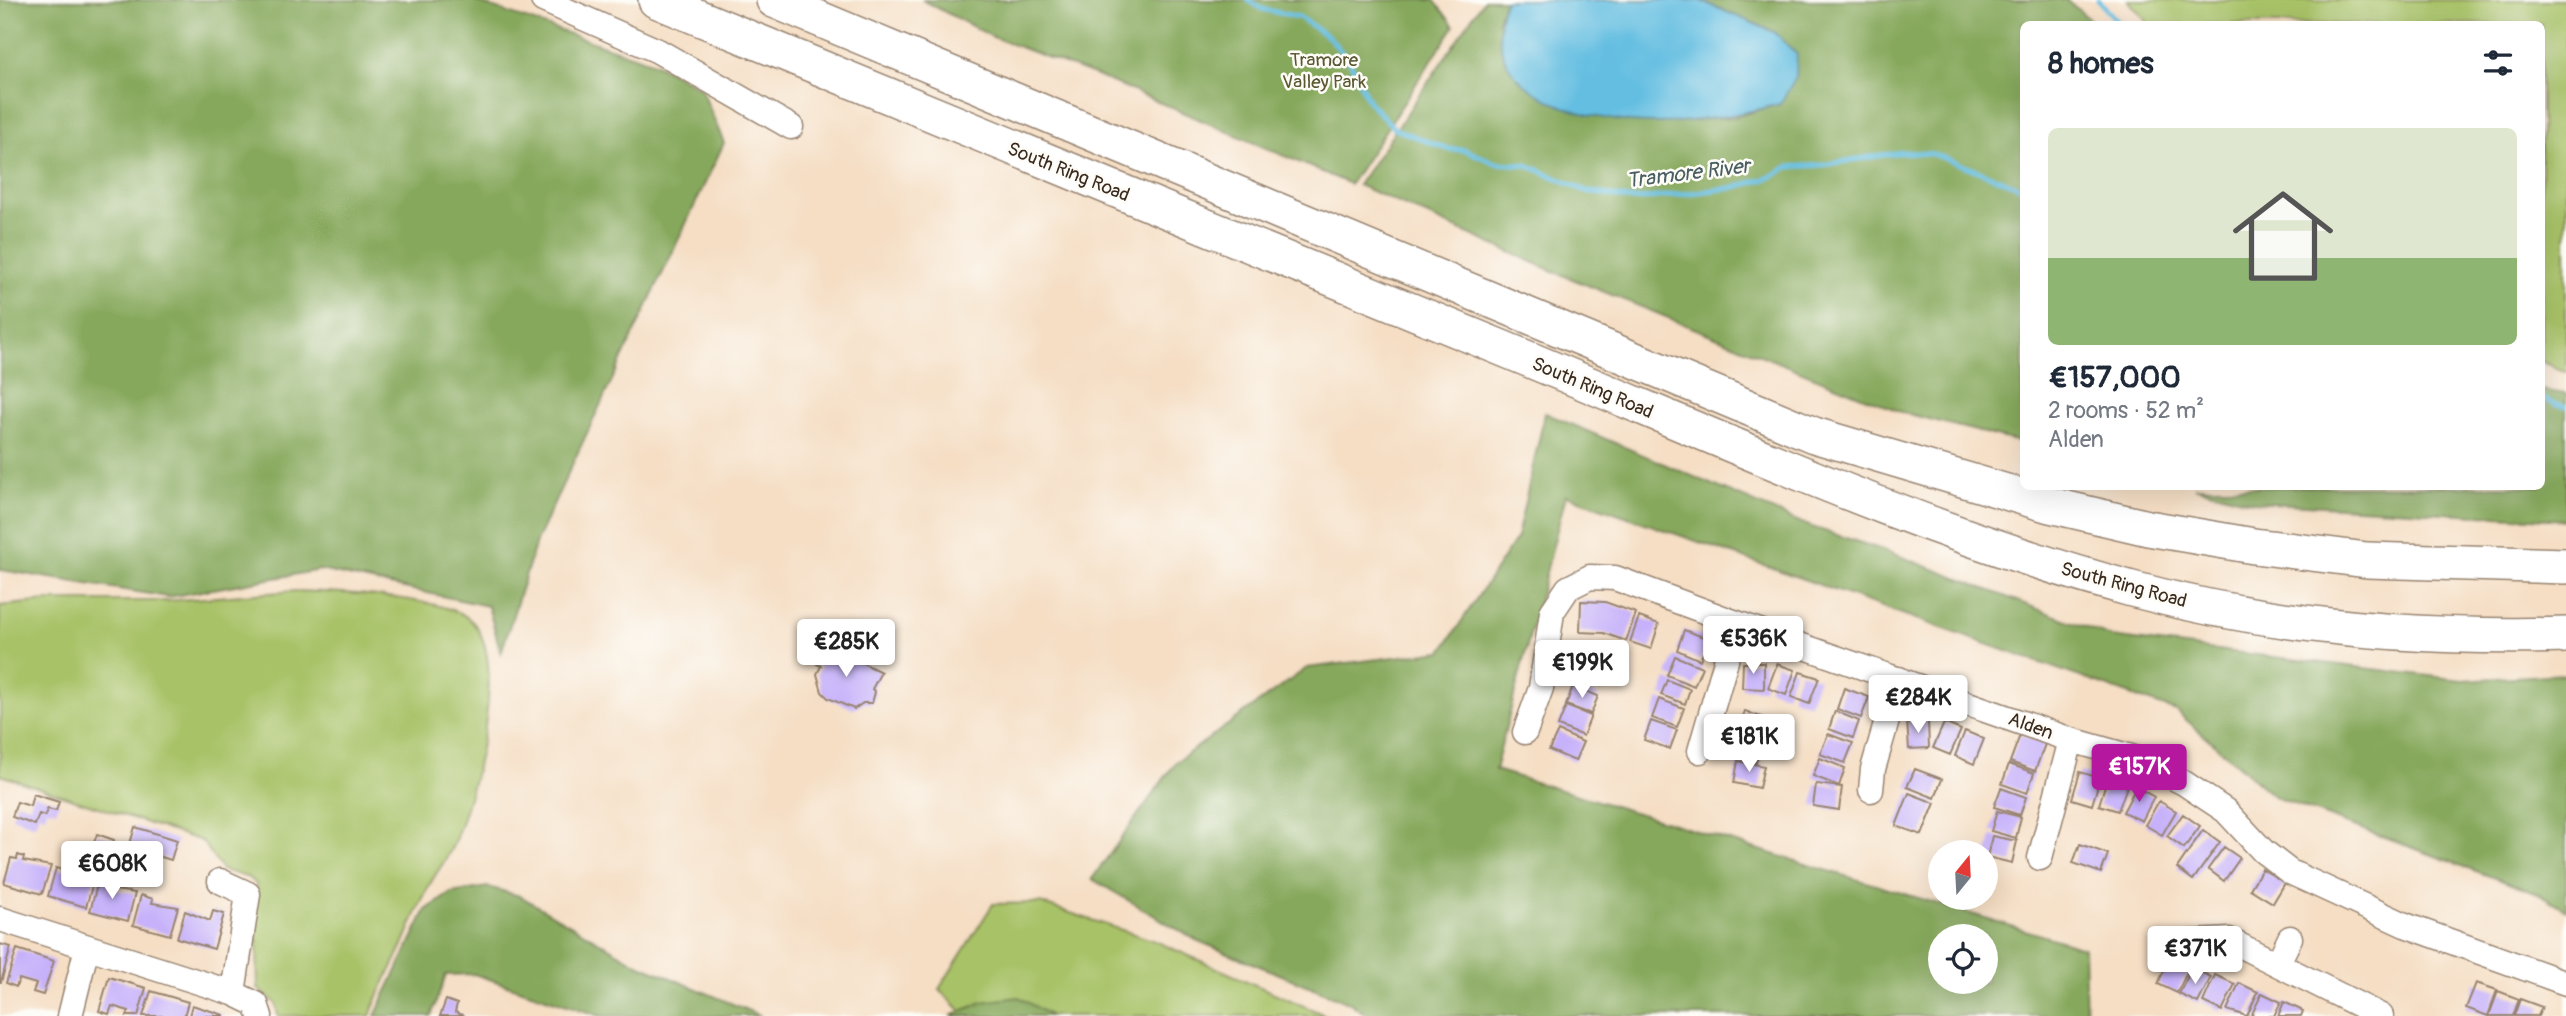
<!DOCTYPE html>
<meta charset="utf-8">
<style>
body{margin:0;font-family:Pangolin,sans-serif;background:#f6f6f7;color:#1f2937;height:100vh;display:flex;flex-direction:column;font-size:26px;white-space:nowrap}
*{box-sizing:border-box;margin:0}
p{font-size:23px;color:#747a83}
.icon{flex:none;width:38px;height:38px;fill:none;stroke:currentColor;stroke-width:2;stroke-linecap:round;stroke-linejoin:round}
.map{position:relative;flex:1;overflow:hidden}
.side{position:absolute;left:2020px;top:21px;width:525px;height:469px;display:flex;flex-direction:column;background:#fff;border-radius:10px;box-shadow:0 7px 28px #0002}
.side>*{flex:none}
.needle{width:46px;rotate:18deg}
.tools{position:absolute;left:1928px;top:840px;display:grid;gap:14px}
.tools a{display:grid;place-items:center;width:70px;height:70px;border-radius:50%;background:#fff;box-shadow:0 7px 28px #0002;font-size:35px}
.price{position:absolute;translate:-50% -60px;padding:0 16px;border-radius:7px;background:#fff;color:#222;font-size:23px;line-height:46px;filter:drop-shadow(0 2px 4px #0008)}
.price::after{content:'';position:absolute;left:50%;top:42px;width:21px;height:16px;margin-left:-10px;background:inherit;clip-path:polygon(0 0,100% 0,50% 100%)}
.price.selected{background:#b5179e;color:#fff}
ul{padding:0;list-style:none}
li{display:grid;align-content:center;gap:14px;height:371px;padding:0 28px}
li+li{border-top:2px solid #e0e1e3}
li span{display:grid;place-items:center;height:217px;border-radius:10px;color:#555}
li>.icon{margin-inline-start:auto}
span .icon{width:126px;height:126px;fill:#fffc;stroke-width:1}
li b{font-size:30px}
h2{display:flex;justify-content:space-between;align-items:center;height:84px;padding:0 28px;font-size:30px}
.map>svg:first-child{display:block}
.green{fill:#a8c267;stroke:#727642;stroke-width:2}
.forest{fill:#86a85c;stroke:#60693d;stroke-width:2;fill-rule:evenodd}
.water{fill:#63bee1;stroke:#4f7480;stroke-width:2}
.lines{fill:none;stroke-linecap:round;stroke-linejoin:round}
.stream{stroke:#63bee1;stroke-width:5}
.building{fill:#c6b1fa}
.minor-casing{stroke:#988471;stroke-width:27}
.highway-casing{stroke:#988471;stroke-width:38}
.minor{stroke:#fff;stroke-width:24}
.highway{stroke:#fff;stroke-width:35}
.labels{text-anchor:middle;stroke-width:5;stroke-linejoin:round;paint-order:stroke}
.park-label{font-size:19px;fill:#5c5834;stroke:#fdfcf7}
.street-label{font-size:19px;fill:#3b2a1e;stroke:#fdfcf7}
.water-label{font-size:21px;font-style:italic;fill:#495e62;stroke:#fdfcf7}
</style>
<div class="map">
<svg width="2566" height="1016" viewBox="0 0 2566 1016">
<rect width="100%" height="100%" fill="#fdfcf7"/>
<filter id="ink" filterUnits="userSpaceOnUse"><feTurbulence type="fractalNoise" baseFrequency=".0143" numOctaves="2"/><feDisplacementMap in="SourceGraphic" scale="14" xChannelSelector="R" yChannelSelector="G"/><feConvolveMatrix kernelMatrix="1 2 1 2 8 2 1 2 1" color-interpolation-filters="sRGB"/></filter>
<filter id="wash" filterUnits="userSpaceOnUse"><feTurbulence type="fractalNoise" baseFrequency=".00686" numOctaves="4" result="noise"/><feDisplacementMap in="SourceGraphic" scale="28" xChannelSelector="R" yChannelSelector="G"/><feGaussianBlur stdDeviation="1.57" result="paint"/><feColorMatrix in="noise" values="0 0 0 0 0 0 0 0 0 0 0 0 0 0 0 0 0 1.4 0 .05"/><feComposite in="paint" operator="in"/></filter>
<g filter="url(#wash)">
<rect width="100%" height="100%" fill="#f5dec4"/>
<path class="green" d="M2128 0H2566V372L2541 361V24H2149Z
M295 591C336 592 426 596 462 614 518 643 471 801 453 845 447 860 436 872 429 886 418 906 411 928 401 949 391 971 378 993 370 1016H278L276 1003 258 989 256 884 247 877 222 870 202 841 0 775V606L47 601H165Z
M1040 903 1155 941 1327 1016H966L939 989 993 904Z"/>
<path class="forest" d="M0 0H471L654 63 701 88 724 143 537 539 501 653 488 606 320 570 168 597 0 570Z
M922 0H1434L1454 26 1350 184 1107 80 993 37Z
M1484 0H1505L1497 23 1633 122 1734 117 1780 104 1776 33 1699 0H2067L2095 24H2023V443L1901 412 1555 272 1358 185Z
M2541 390 2566 394V520L2254 502 2194 487 2541 486Z
M1545 413 1809 526 1889 552 2111 637 2462 680 2566 674V910L2541 895 2275 797 2176 711 1566 495 1495 770 2084 948 2086 1016H1368L1350 1003 1196 940 1092 879 1176 762 1307 668 1442 651 1517 537ZM1941 936H1986V982H1941Z
M488 887 520 896 638 964 761 1016H600L474 974 446 975 431 1016H375L426 910 451 893Z
M1019 997 1051 1016H951L982 1002Z"/>
<path class="water" d="M1505 0H1699L1776 33 1797 55 1796 77 1780 104C1736 116 1677 126 1631 122 1564 115 1476 85 1505 0Z"/>
<g class="lines">
<path class="stream" d="M1248 0 1262 9 1299 17 1330 38 1351 64 1369 102 1395 129 1447 149 1465 150 1496 163 1527 165 1586 191 1633 200 1731 188 1769 178 1788 167 1822 165 1902 152 1933 154 2023 188
M2098 0 2120 24
M2541 398 2566 407"/>
</g>
<g id="blocks">
<path class="building" d="M1581 601 1605 602 1636 613 1626 641 1604 633 1580 632Z
M1639 617 1659 624 1651 649 1630 642Z
M1684 630 1709 639 1700 660 1677 650Z
M828 646 881 672 872 689 875 692 872 703H863L854 709 828 698 822 692 817 674 821 666 817 664Z
M1675 656 1702 667 1694 686 1667 675Z
M1577 663 1604 665 1602 685 1575 683Z
M1743 663H1764V689L1742 688Z
M1777 664 1795 670 1786 695 1768 688Z
M1800 672 1819 678 1809 704 1791 697Z
M1667 680 1690 689 1685 704 1661 695Z
M1573 686 1598 696 1591 714 1566 705Z
M1844 688 1869 697 1861 718 1837 709Z
M1659 699 1684 708 1677 727 1652 718Z
M1566 706 1591 716 1583 736 1558 726Z
M1745 711 1769 720 1762 740 1738 731Z
M1835 711 1859 721 1853 738 1829 729Z
M1651 721 1677 730 1670 749 1644 740Z
M1907 721H1928L1929 748 1909 749Z
M1944 723 1961 730 1950 755 1933 748Z
M1558 731 1583 742 1575 761 1549 750Z
M1965 731 1984 739 1974 764 1955 756Z
M1828 734 1853 743 1845 763 1820 754Z
M1736 735 1762 743 1756 763 1730 755Z
M2020 735 2045 744 2035 771 2010 762Z
M1820 758 1845 768 1839 786 1813 776Z
M1738 761 1764 766 1759 788 1734 783Z
M2009 764 2034 773 2027 793 2002 784Z
M1915 769 1942 779 1935 798 1907 787Z
M2080 772 2100 778 2092 805 2072 799Z
M2107 779 2127 786 2118 811 2099 805Z
M1816 784 1842 787 1839 810 1813 806Z
M2136 787 2154 797 2142 821 2123 812Z
M2001 788 2026 797 2020 815 1994 807Z
M1909 793 1935 803 1922 835 1896 826Z
M33 794 59 802 56 811 47 809 45 816 39 814 35 825 12 817 17 802 30 806Z
M2159 801 2176 811 2162 835 2145 825Z
M1997 811 2021 817 2016 838 1991 831Z
M2183 814 2200 826 2184 848 2167 836Z
M135 827 177 840 171 860 129 847Z
M2203 830 2220 842 2193 880 2177 868Z
M97 834 114 840 110 854 92 848Z
M1992 836 2017 841 2012 863 1987 857Z
M2080 844 2108 854 2101 873 2073 863Z
M2224 847 2240 858 2224 881 2208 869Z
M18 855 24 857 23 861 51 866 42 894 4 883 11 858 17 859Z
M56 868 67 871 66 875 81 880 82 875 94 879 86 907 48 896Z
M2262 869 2285 883 2273 903 2250 889Z
M99 878 111 881 109 889 135 893 128 921 90 911Z
M141 895 153 899 152 903 178 907 170 935 133 925Z
M185 911 210 921 213 911 224 914 214 949 177 938Z
M0 944 11 947 1 982H0Z
M17 949 54 961 43 995 33 992 36 984 19 979 16 987 6 983Z
M2170 957 2190 966 2177 993 2158 984Z
M2192 968 2211 977 2198 1003 2179 994Z
M2215 975 2235 984 2222 1011 2203 1002Z
M109 977 146 988 138 1016H127L129 1011 112 1006 109 1014 99 1011Z
M2239 983 2258 992 2247 1016 2227 1010Z
M2476 983 2497 990 2488 1016 2466 1008Z
M151 991 188 1002 184 1016H143Z
M2498 991 2519 999 2513 1016H2489Z
M2262 993 2281 1002 2274 1016H2251Z
M2520 999 2542 1007 2538 1016H2514Z
M446 1000 457 1004 455 1012 465 1016H440Z
M2284 1002 2303 1011 2301 1016H2278Z
M192 1005 224 1015V1016H189Z"/>
</g>
</g>
<g filter="url(#ink)">
<use href="#blocks" fill-opacity="0" stroke="#988471" stroke-width="2"/>
<g class="lines">
<g class="minor-casing">
<path id="minor" d="M543 0 658 51 791 127
M1525 732 1541 688 1552 612 1568 588 1590 577 1615 578 1728 620 2071 740 2135 758 2184 783 2226 811 2263 851 2290 872 2405 925 2566 983
M1700 751 1726 661 1733 622
M1871 790 1873 769 1899 679
M2040 858 2071 740
M220 881 248 894 233 993
M0 919 233 993 256 1004 260 1016
M2177 943 2229 940 2381 1016
M2278 963 2290 938
M70 1016 87 947"/>
</g>
<g class="highway-casing">
<path id="highway" d="M656 0C939 117 1221 233 1504 349 1711 434 1915 530 2132 589 2272 627 2421 639 2566 635
M774 0 1814 435 2050 505 2148 528 2254 546 2367 560 2566 566"/>
</g>
<use href="#minor" class="minor"/>
<use href="#highway" class="highway"/>
</g>
</g>
<g class="labels">
<g class="park-label">
<text x="1324" y="66">Tramore<tspan x="1324" dy="22">Valley Park</tspan></text>
</g>
<g class="street-label">
<text transform="translate(1069 171) rotate(22)" y="7">South Ring Road</text>
<text transform="translate(1593 387) rotate(23)" y="7">South Ring Road</text>
<text transform="translate(2124 584) rotate(15)" y="7">South Ring Road</text>
<text transform="translate(2031 725) rotate(20)" y="7">Alden</text>
</g>
<g class="water-label">
<text transform="translate(1688 173) rotate(-7)" y="7">Tramore River</text>
</g>
</g>
</svg>
<div class="tools">
<a><svg class="needle" viewBox="-14 -14 28 28"><path d="M0-13l5 13h-10z" fill="#e53935"/><path d="M0 13l5-13h-10z" fill="#747a83"/></svg></a>
<a><svg class="icon" aria-label="locate" viewBox="0 0 24 24"><circle cx="12" cy="12" r="6"/><path d="M12 2v4M12 18v4M2 12h4M18 12h4"/></svg></a>
</div>
<b class="price" style="left:1753px;top:676px">€536K</b>
<b class="price" style="left:846px;top:679px">€285K</b>
<b class="price" style="left:1582px;top:700px">€199K</b>
<b class="price" style="left:1918px;top:735px">€284K</b>
<b class="price" style="left:1749px;top:774px">€181K</b>
<b class="price selected" style="left:2139px;top:804px">€157K</b>
<b class="price" style="left:112px;top:901px">€608K</b>
<b class="price" style="left:2195px;top:986px">€371K</b>
<section class="side">
<h2>8 homes<svg class="icon" aria-label="filters" viewBox="0 0 24 24"><path d="M4 7h16M4 17h16"/><circle cx="9" cy="7" r="2"/><circle cx="15" cy="17" r="2"/></svg></h2>
<ul>
<li><span style="background:linear-gradient(#dfe7d0 60%,#8fb573 0)"><svg class="icon" aria-label="home" viewBox="0 0 24 24"><path d="M3 11l9-7 9 7M6 9v11h12V9"/></svg></span><div><b>€157,000</b><p>2 rooms · 52 m²</p><p>Alden</p></div></li>
</ul>
</section>
</div>
